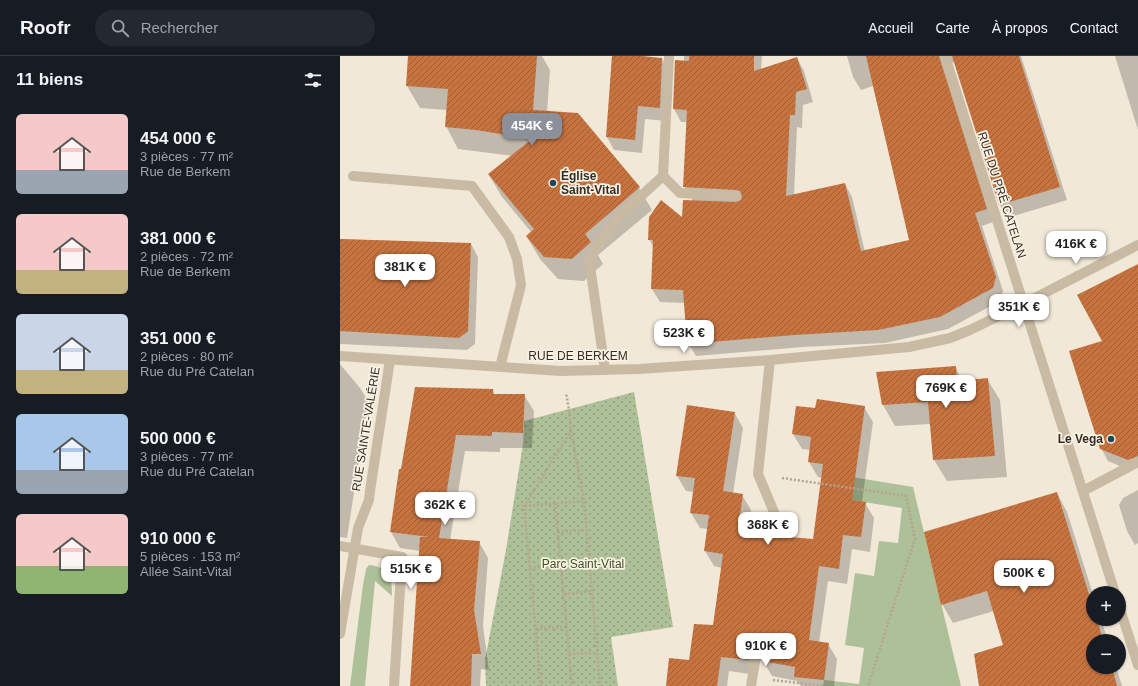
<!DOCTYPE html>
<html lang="fr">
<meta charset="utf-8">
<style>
body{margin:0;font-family:Arial,sans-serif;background:#242831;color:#f1f3f6;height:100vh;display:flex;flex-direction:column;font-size:15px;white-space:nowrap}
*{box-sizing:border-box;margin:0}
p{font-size:13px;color:#9ea1a6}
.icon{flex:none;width:22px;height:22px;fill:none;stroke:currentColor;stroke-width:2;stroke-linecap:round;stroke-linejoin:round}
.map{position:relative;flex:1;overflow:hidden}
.side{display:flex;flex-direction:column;background:#171b24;width:340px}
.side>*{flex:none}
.tools{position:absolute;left:746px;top:530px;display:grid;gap:8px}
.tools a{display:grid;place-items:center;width:40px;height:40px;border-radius:50%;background:#171b24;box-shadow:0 1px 3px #0004;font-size:20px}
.price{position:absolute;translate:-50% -34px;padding:0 9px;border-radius:8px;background:#fff;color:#222;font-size:13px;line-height:26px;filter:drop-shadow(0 1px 2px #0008)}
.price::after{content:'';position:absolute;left:50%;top:24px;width:12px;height:9px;margin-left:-6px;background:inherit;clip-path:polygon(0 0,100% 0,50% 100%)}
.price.on{background:#8c9099;color:#fff}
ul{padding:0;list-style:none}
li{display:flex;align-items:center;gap:12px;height:100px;padding:0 16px}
li span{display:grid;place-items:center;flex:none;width:112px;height:80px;border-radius:6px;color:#555}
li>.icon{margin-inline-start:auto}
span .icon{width:48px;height:48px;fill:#fffc;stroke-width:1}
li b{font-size:17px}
h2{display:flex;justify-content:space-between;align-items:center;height:48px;padding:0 16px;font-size:17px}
header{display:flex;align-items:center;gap:24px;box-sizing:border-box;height:56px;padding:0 20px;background:#171b24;border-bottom:1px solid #363941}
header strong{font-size:19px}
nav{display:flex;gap:22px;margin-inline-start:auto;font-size:14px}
.search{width:280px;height:36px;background:#242831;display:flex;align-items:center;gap:10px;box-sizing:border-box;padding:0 14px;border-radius:22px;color:#9ea1a6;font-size:15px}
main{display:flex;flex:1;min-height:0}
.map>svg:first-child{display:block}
.green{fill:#adc097}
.park{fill:url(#park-dots)}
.shadow{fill:#0003}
.building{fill:url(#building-hatch)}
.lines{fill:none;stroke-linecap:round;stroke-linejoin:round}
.path{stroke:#b5a48e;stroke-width:2.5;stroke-dasharray:2 2;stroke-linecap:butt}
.lane{stroke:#c9baa3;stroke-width:10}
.street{stroke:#c9baa3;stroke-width:10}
.poi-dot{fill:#1b4955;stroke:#f9f2e3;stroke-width:1.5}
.labels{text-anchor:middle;stroke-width:3.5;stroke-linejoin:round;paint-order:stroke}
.poi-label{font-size:12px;font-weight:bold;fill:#342c25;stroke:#f9f2e3;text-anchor:start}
.street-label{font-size:12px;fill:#342c25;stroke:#f9f2e3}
.park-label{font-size:12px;fill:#3d5229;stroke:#f9f2e3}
</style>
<header>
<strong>Roofr</strong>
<div class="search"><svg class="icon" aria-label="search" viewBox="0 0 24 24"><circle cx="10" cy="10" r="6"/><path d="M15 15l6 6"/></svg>Rechercher</div>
<nav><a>Accueil</a><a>Carte</a><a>À propos</a><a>Contact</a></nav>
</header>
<main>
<section class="side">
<h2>11 biens<svg class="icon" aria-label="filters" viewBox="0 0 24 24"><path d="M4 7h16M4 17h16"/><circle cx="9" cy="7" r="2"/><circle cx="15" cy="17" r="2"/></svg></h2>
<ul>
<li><span style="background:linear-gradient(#f6c9c9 70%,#9aa5b1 0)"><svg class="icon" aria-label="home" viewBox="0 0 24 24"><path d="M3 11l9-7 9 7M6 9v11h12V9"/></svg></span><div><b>454 000 €</b><p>3 pièces · 77 m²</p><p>Rue de Berkem</p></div></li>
<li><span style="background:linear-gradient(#f6c9c9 70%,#c2b280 0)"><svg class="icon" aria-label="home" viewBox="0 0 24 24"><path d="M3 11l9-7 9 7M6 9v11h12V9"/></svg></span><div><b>381 000 €</b><p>2 pièces · 72 m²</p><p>Rue de Berkem</p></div></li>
<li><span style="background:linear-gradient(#c9d6e8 70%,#c2b280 0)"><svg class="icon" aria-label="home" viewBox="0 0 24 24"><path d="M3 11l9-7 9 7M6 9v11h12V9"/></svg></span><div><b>351 000 €</b><p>2 pièces · 80 m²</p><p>Rue du Pré Catelan</p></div></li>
<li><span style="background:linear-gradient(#a9c7e8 70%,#9aa5b1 0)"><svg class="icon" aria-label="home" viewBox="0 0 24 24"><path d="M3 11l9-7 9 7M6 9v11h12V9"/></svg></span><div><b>500 000 €</b><p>3 pièces · 77 m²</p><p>Rue du Pré Catelan</p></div></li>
<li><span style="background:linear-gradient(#f6c9c9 65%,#8fb573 0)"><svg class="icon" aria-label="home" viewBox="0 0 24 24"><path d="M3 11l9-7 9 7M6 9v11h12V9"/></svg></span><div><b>910 000 €</b><p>5 pièces · 153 m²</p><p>Allée Saint-Vital</p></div></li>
</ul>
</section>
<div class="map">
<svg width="798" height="630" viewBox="0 0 798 630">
<defs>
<pattern id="park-dots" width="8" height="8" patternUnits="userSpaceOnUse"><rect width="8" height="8" fill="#adc097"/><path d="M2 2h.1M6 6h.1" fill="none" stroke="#8e9c7b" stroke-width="1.8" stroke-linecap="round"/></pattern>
<pattern id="building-hatch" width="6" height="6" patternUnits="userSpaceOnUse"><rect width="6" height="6" fill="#c7733f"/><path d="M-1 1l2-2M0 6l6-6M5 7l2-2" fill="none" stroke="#a25f35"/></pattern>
</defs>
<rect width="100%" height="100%" fill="#f1e8d7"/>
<path class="green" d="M500 419 573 431 621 630H483L484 624 519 628 524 592 505 589 515 517 534 520 539 485 558 487 562 452 498 442Z
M29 509C50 512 52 520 52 540L35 525 25 630H10L23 529 26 513Z"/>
<path class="park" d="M294 336 333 571 271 581 278 630H146L145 604 166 494 183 388 184 365Z"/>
<path class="shadow" d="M69 0H202L210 14 207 56 299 132 312 154 258 199 263 208 244 225 218 223 200 203 187 181 192 177 162 141 149 119 173 100 118 93 106 70 107 54 80 52 67 30Z
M272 0H290L322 3 329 16 327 65 305 63 302 97 274 94 267 81Z
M344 0H422L421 13 457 2 464 15 473 46 463 49 462 72 457 71 454 139 505 128 512 141 525 196 570 185 533 30 521 34 513 21 507 0H681L727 144 667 162 660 149 615 6 608 8 653 166 642 170 663 235 660 245 608 273 545 287 462 291 356 300 348 287 345 247 320 246 312 233 314 192 309 183 343 163 353 145 344 130 347 66H341L334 53 344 6Z
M775 0H798V74Z
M0 183 131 188 138 201 135 288 127 294 0 288Z
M798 209V401L782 411 768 405 761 392 763 286Z
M0 308 20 332 28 345 7 482 0 481Z
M615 311 623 325 647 323 660 344 667 421 607 425 594 404 591 368 555 370 543 349Z
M153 334 155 339H184L194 355 192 392H160V396L125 395 110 484 139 486 148 502 143 570 149 614 141 613 140 630H71L80 495 60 492 51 476 60 414Z
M524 351 533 366 522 446 525 447 534 462 530 496 512 493 507 528 488 525 479 587 488 588 497 603 494 630H461L457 625 432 620 423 605 424 598 421 600 417 619 389 615 387 630H327L350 605 374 570 382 512 374 510 365 495 368 473 360 472 351 457 354 436 346 435 337 420 394 356 403 372 393 438 402 439 411 454 408 476 416 477 417 479 474 484 482 422 478 421 469 406 471 394 462 393 453 378 476 353Z
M798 434V487L795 489 787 475 779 449 783 442Z
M717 437 727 456 753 538V563H761L768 585H753V611H776L782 630H691L654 555 613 567 602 548Z"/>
<path class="building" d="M68 0H197L193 54 238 57 300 131 245 178 251 186 232 203 204 201 186 180 194 173 148 118 192 83 136 74 105 71 108 33 66 30Z
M272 0H302L322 2 320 52 298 50 295 84 266 81Z
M349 0H414V15L457 1 467 33 456 36 455 59H450L446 140 505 127 521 195 569 184 526 0H599L647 153 635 157 656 221 653 232 600 261 538 274 454 279 347 288 343 234 311 233 313 184H308L309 161 321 144 342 161 343 144 396 146 401 144 402 140 400 135 396 134 343 131 347 54 333 53 335 4 349 5Z
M612 0H679L720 131 659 149Z
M0 183 131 187 128 275 119 282 0 275Z
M798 208V400L788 404 760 393 729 295 762 285 737 239Z
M616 310 617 325 648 322 655 400 593 404 588 346 542 349 536 316Z
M75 331 153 333V338H185L183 377 152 376V380L116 379 99 482 140 485 134 554 141 598H132L131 630H70L80 481H89L50 476 59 413H61Z
M477 343 525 350 512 444 526 446 521 481 503 479 499 513 479 510 469 584 489 587 484 624 454 621 455 611 422 605 424 586 422 583 419 582H415L412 587 409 604 381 601 377 630H326L329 602 349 604 354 568 373 569 383 498 364 495 369 459 350 457 355 422 336 420 347 349 395 356 383 435 403 438 398 474 416 476V478L473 483 483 408 468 406 471 381 452 378 456 350 475 352Z
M717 436 753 551V563H757L763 585H753V611H772L777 630H639L634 598 663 589 647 535 601 549 584 476Z"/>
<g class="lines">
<path class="path" d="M231 375 244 445 260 630
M442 422 566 440 575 483 528 630
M215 447 232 630
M185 450 244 445
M218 476 246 474
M190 512 221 509
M224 538 252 535
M196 573 227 571
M229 598 257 597
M433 624 485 630
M201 630 184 450 231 375 229 354 226 337"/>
<path class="lane" d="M329 0 323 120 340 137 396 140
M13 120 132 130 169 181 177 203 181 229 160 311
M265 314 249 203 277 162 323 120"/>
<path class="street" d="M605 0 775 537
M0 300 221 315 299 313 430 304 569 291 610 282 630 274 683 248 798 189
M430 304 418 418 439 468
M743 435 798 406
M0 490 62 501 54 630
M779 550 798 609
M0 578 18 472 29 444 30 435 50 304
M411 630 418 588"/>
</g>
<g class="poi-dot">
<circle cx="213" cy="127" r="4"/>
<circle cx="771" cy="383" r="4"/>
</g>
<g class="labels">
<g class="poi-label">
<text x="221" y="124">Église<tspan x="221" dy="14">Saint-Vital</tspan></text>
<text x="763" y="387" text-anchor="end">Le Vega</text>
</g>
<g class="street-label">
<text transform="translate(662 139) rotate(72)" y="4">RUE DU PRÉ CATELAN</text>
<text x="238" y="304">RUE DE BERKEM</text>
<text transform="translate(26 373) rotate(-81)" y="4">RUE SAINTE-VALÉRIE</text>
</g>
<g class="park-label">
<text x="243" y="512">Parc Saint-Vital</text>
</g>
</g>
</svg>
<div class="tools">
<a>+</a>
<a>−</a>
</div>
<b class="price on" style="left:192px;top:91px">454K €</b>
<b class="price" style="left:736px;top:209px">416K €</b>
<b class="price" style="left:65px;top:232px">381K €</b>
<b class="price" style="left:679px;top:272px">351K €</b>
<b class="price" style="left:344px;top:298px">523K €</b>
<b class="price" style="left:606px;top:353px">769K €</b>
<b class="price" style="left:105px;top:470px">362K €</b>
<b class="price" style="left:428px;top:490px">368K €</b>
<b class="price" style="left:71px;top:534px">515K €</b>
<b class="price" style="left:684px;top:538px">500K €</b>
<b class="price" style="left:426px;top:611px">910K €</b>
</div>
</main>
